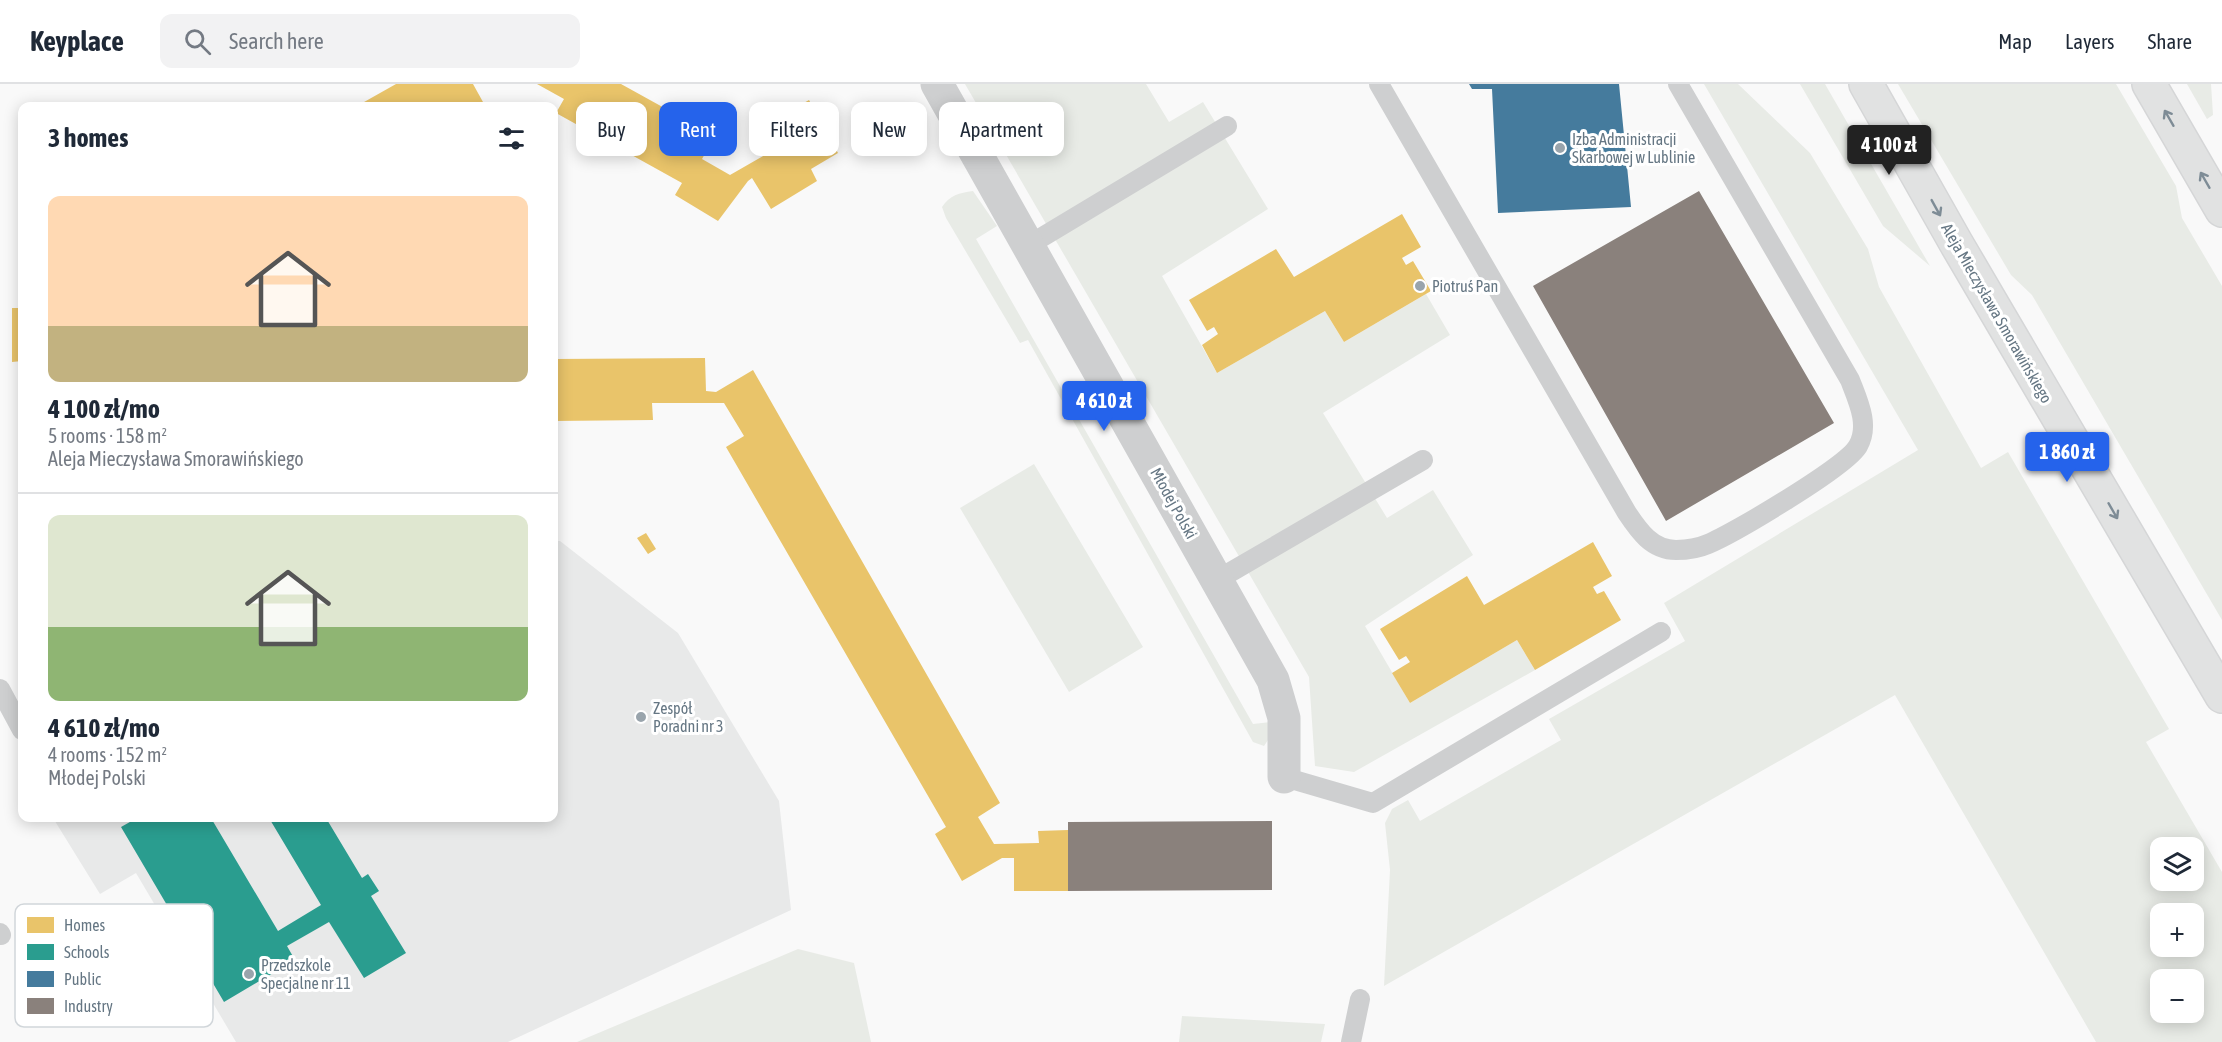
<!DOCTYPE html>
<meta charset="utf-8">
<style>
body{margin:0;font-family:"Asap Condensed",sans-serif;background:#f2f2f3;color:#1f2937;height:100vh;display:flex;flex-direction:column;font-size:22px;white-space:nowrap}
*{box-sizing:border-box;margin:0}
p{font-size:20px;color:#747a83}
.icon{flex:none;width:33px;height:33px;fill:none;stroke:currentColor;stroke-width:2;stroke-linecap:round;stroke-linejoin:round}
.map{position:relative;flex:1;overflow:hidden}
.details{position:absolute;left:18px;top:18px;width:540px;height:720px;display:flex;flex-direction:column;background:#fff;border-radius:12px;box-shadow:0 3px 15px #0003}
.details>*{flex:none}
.guide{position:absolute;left:576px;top:18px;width:570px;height:54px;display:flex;gap:12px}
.buttons{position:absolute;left:2150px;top:753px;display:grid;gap:12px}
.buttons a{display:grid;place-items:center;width:54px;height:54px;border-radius:12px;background:#fff;box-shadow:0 3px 15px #0003;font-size:30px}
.price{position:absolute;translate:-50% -51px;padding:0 14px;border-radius:6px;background:#2563eb;color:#fff;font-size:20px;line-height:39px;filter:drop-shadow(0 2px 3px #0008)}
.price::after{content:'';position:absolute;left:50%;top:36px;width:18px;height:14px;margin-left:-9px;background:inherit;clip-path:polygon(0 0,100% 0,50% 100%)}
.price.on{background:#222;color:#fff}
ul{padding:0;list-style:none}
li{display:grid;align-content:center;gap:12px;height:318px;padding:0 30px}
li+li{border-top:2px solid #e0e1e3}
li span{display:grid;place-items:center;height:186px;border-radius:12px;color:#555}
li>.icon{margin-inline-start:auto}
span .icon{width:108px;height:108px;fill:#fffc;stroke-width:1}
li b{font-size:26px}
h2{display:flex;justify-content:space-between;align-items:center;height:72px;padding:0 30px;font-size:26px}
.pill{padding:0 21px;border-radius:12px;background:#fff;box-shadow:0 3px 15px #0003;font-size:21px;line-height:54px}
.pill.on{background:#2563eb;color:#fff}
header{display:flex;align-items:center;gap:36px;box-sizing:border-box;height:84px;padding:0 30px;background:#fff;border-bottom:2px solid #e0e1e3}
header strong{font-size:28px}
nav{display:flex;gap:33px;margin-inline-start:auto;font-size:21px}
.search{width:420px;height:54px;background:#f2f2f3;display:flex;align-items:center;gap:15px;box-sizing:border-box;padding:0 21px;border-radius:12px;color:#747a83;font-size:22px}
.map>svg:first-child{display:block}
.built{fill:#e8e9e9}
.green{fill:#e8ebe6;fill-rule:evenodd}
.homes{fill:#e9c46a}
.schools{fill:#2a9d8f}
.public{fill:#457b9d}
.industry{fill:#8a817c}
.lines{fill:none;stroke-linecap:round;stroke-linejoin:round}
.secondary-casing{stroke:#d5d6d7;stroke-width:36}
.service{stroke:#cecfd0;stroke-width:20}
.minor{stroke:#cecfd0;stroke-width:33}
.secondary{stroke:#e1e2e2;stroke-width:33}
.oneway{stroke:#7e8c96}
.poi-dot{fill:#99a4ac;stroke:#fff;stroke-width:2}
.labels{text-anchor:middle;stroke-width:6;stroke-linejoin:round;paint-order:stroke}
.poi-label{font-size:16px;fill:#657683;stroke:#fff;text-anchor:start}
.street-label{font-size:16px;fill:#657683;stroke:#fff}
.key{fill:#fff;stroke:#d1d6da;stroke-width:1.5}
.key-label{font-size:16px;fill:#657683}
</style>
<header>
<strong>Keyplace</strong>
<div class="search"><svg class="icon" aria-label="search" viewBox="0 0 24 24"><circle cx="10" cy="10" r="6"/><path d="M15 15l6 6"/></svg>Search here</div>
<nav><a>Map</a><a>Layers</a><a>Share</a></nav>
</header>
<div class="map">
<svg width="2222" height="958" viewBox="0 0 2222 958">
<rect width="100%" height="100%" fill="#f9f9f9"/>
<path class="built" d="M554 457H560L678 549 779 717 791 826 508 958H236L136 789 100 810 53 734H554Z"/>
<path class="green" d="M965 0H1146L1169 38 1203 18 1268 125 1162 192 1217 289 1325 227 1344 258 1426 210 1450 251 1323 329 1387 434 1433 406 1473 471 1365 542 1410 619 1517 556 1535 586 1354 688 1315 682 1309 593Z
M1704 0H1738L1810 69 1868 165 1879 203 1981 384 2008 368 2169 645 2146 658 2222 788V958H2096L1895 611 1384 902 1390 786 1385 739 1392 725 1408 716 1420 737 1561 656 1549 635 1685 557 1664 519 1918 366ZM2160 764H2193V796H2160ZM2160 830H2193V862H2160ZM2160 896H2193V928H2160Z
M1800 0H1825L1930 182 1883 142Z
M1898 0H2116L2176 102 2182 134 2222 202V536L2032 211 2011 191Z
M2187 0H2211L2213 31 2207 35Z
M973 107 997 142 976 155 1253 640 1271 638 1270 653 1264 662 1253 658 1028 256 1020 259 946 134 942 123C950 111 959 109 973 107Z
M1034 380 1143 563 1069 608 960 424Z
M798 865 854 879 871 958H577Z
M1182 932 1325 940 1321 958H1179Z"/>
<path class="homes" d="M396 0H473L483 18 476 22H357Z
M537 0H621L715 52 702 75 730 91 786 59 774 36 809 16 838 69 811 85 817 97 771 125 752 94 748 97 718 137 675 111 682 99 556 29 564 15Z
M1402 130 1421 163 1402 174 1406 181 1413 177 1431 207 1344 258 1325 227 1217 289 1202 261 1218 250 1214 243 1207 247 1189 216 1276 165 1294 193Z
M12 224H22V277L12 278Z
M705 274 706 307 716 308 753 286 1000 719 978 733 994 760 1039 759 1038 747 1068 746V807H1014V774H1002L962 797 935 750 946 743 726 363 744 352 724 319H652L653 336 554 337V275Z
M646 449 656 465 648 470 637 454Z
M1593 458 1612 492 1593 503 1597 510 1604 507 1621 536 1535 586 1517 556 1410 619 1392 589 1410 578 1406 572 1399 576 1380 545 1467 492 1484 521Z"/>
<path class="schools" d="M137 734H211L278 847 321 821 269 734H326L362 794 368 790 379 807 371 812 406 869 364 894 329 838 287 862 295 876 224 918 121 743Z"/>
<path class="public" d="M1469 0H1619L1631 123 1498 129 1492 5H1472Z"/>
<path class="industry" d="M1699 107 1834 339 1666 437 1533 202Z
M1272 737V806L1068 807V738Z"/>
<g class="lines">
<g class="secondary-casing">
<path id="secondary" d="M1866 0 1956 159 2222 612
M2149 0 2222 126"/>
</g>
<path class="service" d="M1379 0 1627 429C1639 447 1652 466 1676 466 1686 466 1699 464 1708 460 1734 449 1846 383 1858 362 1870 341 1858 317 1850 296L1678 0
M1029 161 1227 42
M1217 496 1423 376
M0 605 22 646
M1284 693 1373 719 1661 548
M0 849 1 851
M1351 958 1360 915"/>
<path class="minor" d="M937 0 1273 596 1284 634V693"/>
<use href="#secondary" class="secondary"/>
</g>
<defs><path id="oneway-shaft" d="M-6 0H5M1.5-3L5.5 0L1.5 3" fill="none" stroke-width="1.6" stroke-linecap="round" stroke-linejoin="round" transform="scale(1.5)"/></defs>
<g class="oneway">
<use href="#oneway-shaft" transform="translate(2169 34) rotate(-120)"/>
<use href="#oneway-shaft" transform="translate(2205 96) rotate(-120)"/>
<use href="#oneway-shaft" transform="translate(1936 124) rotate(61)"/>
<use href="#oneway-shaft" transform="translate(2113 427) rotate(60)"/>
</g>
<g class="poi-dot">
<circle cx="1560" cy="64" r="6"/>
<circle cx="1420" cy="202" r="6"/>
<circle cx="641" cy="633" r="6"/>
<circle cx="249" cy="890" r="6"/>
</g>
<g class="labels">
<g class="poi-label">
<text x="1572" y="61">Izba Administracji<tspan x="1572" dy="18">Skarbowej w Lublinie</tspan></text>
<text x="1432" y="208">Piotruś Pan</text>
<text x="653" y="630">Zespół<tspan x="653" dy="18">Poradni nr 3</tspan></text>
<text x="261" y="887">Przedszkole<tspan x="261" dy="18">Specjalne nr 11</tspan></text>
</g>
<g class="street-label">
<text transform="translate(1997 229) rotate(60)" y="6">Aleja Mieczysława Smorawińskiego</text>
<text transform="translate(1174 419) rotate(61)" y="6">Młodej Polski</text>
</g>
</g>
<rect x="15" y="820" width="198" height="123" rx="9" class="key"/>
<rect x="27" y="833" width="27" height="16" fill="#e9c46a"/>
<rect x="27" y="860" width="27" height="16" fill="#2a9d8f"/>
<rect x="27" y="887" width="27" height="16" fill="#457b9d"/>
<rect x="27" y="914" width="27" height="16" fill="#8a817c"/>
<g class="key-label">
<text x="64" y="847">Homes</text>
<text x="64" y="874">Schools</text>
<text x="64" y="901">Public</text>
<text x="64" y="928">Industry</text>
</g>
</svg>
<div class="buttons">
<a><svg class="icon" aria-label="layers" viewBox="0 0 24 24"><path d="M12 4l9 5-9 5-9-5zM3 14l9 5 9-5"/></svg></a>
<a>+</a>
<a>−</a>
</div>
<b class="price on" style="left:1889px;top:92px">4 100 zł</b>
<b class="price" style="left:1104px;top:348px">4 610 zł</b>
<b class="price" style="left:2067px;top:399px">1 860 zł</b>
<div class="guide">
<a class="pill">Buy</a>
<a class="pill on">Rent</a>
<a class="pill">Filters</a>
<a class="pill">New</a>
<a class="pill">Apartment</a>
</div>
<section class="details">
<h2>3 homes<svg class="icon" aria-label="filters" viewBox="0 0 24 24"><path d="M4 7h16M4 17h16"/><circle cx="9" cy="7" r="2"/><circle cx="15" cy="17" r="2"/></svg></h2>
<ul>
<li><span style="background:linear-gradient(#ffd9b3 70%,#c2b280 0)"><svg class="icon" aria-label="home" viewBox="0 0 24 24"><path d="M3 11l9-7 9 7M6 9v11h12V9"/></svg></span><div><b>4 100 zł/mo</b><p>5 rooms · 158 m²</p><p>Aleja Mieczysława Smorawińskiego</p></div></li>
<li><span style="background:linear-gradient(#dfe7d0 60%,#8fb573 0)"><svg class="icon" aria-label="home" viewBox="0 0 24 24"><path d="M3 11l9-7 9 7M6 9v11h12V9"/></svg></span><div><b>4 610 zł/mo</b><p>4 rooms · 152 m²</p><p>Młodej Polski</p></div></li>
</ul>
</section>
</div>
